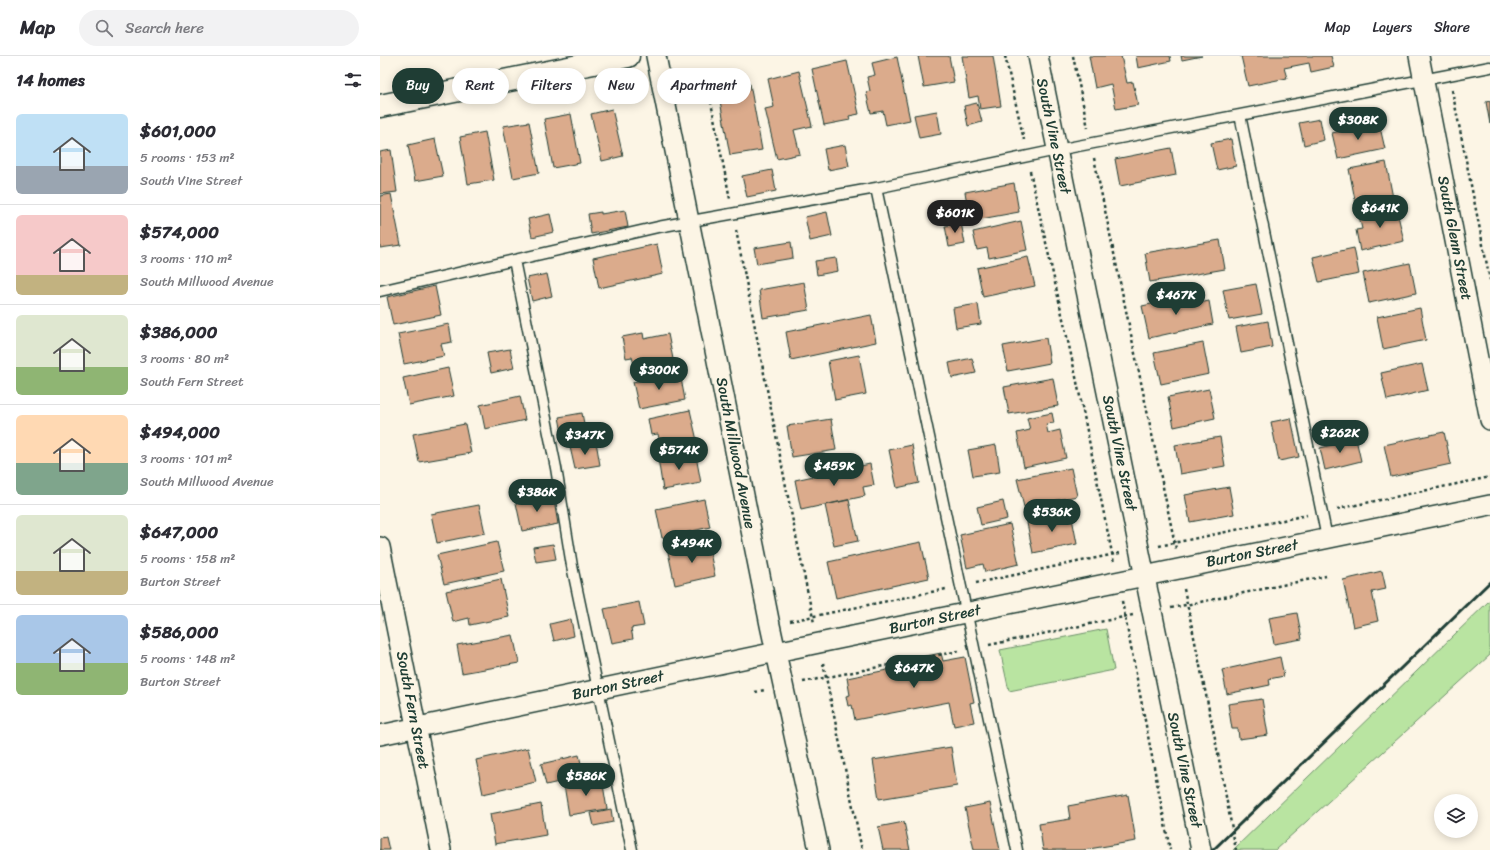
<!DOCTYPE html>
<meta charset="utf-8">
<style>
body{margin:0;font-family:Sriracha,sans-serif;background:#f2f2f3;color:#2b2b33;height:100vh;display:flex;flex-direction:column;font-size:15px;white-space:nowrap}
*{box-sizing:border-box;margin:0}
p{font-size:13px;color:#7c7c81}
.icon{flex:none;width:22px;height:22px;fill:none;stroke:currentColor;stroke-width:2;stroke-linecap:round;stroke-linejoin:round}
.map{position:relative;flex:1;overflow:hidden}
.details{display:flex;flex-direction:column;background:#fff;width:380px}
.details>*{flex:none}
.hud{position:absolute;left:12px;top:12px;width:380px;height:36px;display:flex;gap:8px}
.buttons{position:absolute;left:1054px;top:738px;display:grid;gap:8px}
.buttons a{display:grid;place-items:center;width:44px;height:44px;border-radius:50%;background:#fff;box-shadow:0 2px 10px #0003;font-size:20px}
.price{position:absolute;translate:-50% -34px;padding:0 9px;border-radius:14px;background:#1f3d34;color:#fff;font-size:13px;line-height:26px;filter:drop-shadow(0 1px 2px #0008)}
.price::after{content:'';position:absolute;left:50%;top:24px;width:12px;height:9px;margin-left:-6px;background:inherit;clip-path:polygon(0 0,100% 0,50% 100%)}
.price.on{background:#222;color:#fff}
ul{padding:0;list-style:none}
li{display:flex;align-items:center;gap:12px;height:100px;padding:0 16px}
li+li{border-top:1px solid #e1e1e2}
li span{display:grid;place-items:center;flex:none;width:112px;height:80px;border-radius:6px;color:#555}
li>.icon{margin-inline-start:auto}
span .icon{width:48px;height:48px;fill:#fffc;stroke-width:1}
li b{font-size:17px}
h2{display:flex;justify-content:space-between;align-items:center;height:48px;padding:0 16px;font-size:17px}
.pill{padding:0 14px;border-radius:18px;background:#fff;box-shadow:0 2px 10px #0003;font-size:14px;line-height:36px}
.pill.on{background:#1f3d34;color:#fff}
header{display:flex;align-items:center;gap:24px;box-sizing:border-box;height:56px;padding:0 20px;background:#fff;border-bottom:1px solid #e1e1e2}
header strong{font-size:19px}
nav{display:flex;gap:22px;margin-inline-start:auto;font-size:14px}
.search{width:280px;height:36px;background:#f2f2f3;display:flex;align-items:center;gap:10px;box-sizing:border-box;padding:0 14px;border-radius:22px;color:#7c7c81;font-size:15px}
main{display:flex;flex:1;min-height:0}
.map>svg:first-child{display:block}
.green{fill:#b9e4a1;stroke:#6c906a}
.building{fill:#dbab8c;stroke:#1f3d34}
.lines{fill:none;stroke-linecap:round;stroke-linejoin:round}
.service-casing{stroke:#1f3d34;stroke-width:13}
.minor-casing{stroke:#1f3d34;stroke-width:22}
.tertiary-casing{stroke:#1f3d34;stroke-width:25}
.path{stroke:#1f3d34;stroke-width:2.5;stroke-dasharray:3 3;stroke-linecap:butt}
.service{stroke:#fcf5e5;stroke-width:10}
.minor{stroke:#fcf5e5;stroke-width:19}
.tertiary{stroke:#fcf5e5;stroke-width:22}
.rail{stroke:#1f3d34;stroke-width:3}
.labels{text-anchor:middle;stroke-width:3.5;stroke-linejoin:round;paint-order:stroke}
.street-label{font-size:15px;fill:#1f3d34;stroke:#fcf5e5}
</style>
<header>
<strong>Map</strong>
<div class="search"><svg class="icon" aria-label="search" viewBox="0 0 24 24"><circle cx="10" cy="10" r="6"/><path d="M15 15l6 6"/></svg>Search here</div>
<nav><a>Map</a><a>Layers</a><a>Share</a></nav>
</header>
<main>
<section class="details">
<h2>14 homes<svg class="icon" aria-label="filters" viewBox="0 0 24 24"><path d="M4 7h16M4 17h16"/><circle cx="9" cy="7" r="2"/><circle cx="15" cy="17" r="2"/></svg></h2>
<ul>
<li><span style="background:linear-gradient(#bfe0f5 65%,#9aa5b1 0)"><svg class="icon" aria-label="home" viewBox="0 0 24 24"><path d="M3 11l9-7 9 7M6 9v11h12V9"/></svg></span><div><b>$601,000</b><p>5 rooms · 153 m²</p><p>South Vine Street</p></div></li>
<li><span style="background:linear-gradient(#f6c9c9 75%,#c2b280 0)"><svg class="icon" aria-label="home" viewBox="0 0 24 24"><path d="M3 11l9-7 9 7M6 9v11h12V9"/></svg></span><div><b>$574,000</b><p>3 rooms · 110 m²</p><p>South Millwood Avenue</p></div></li>
<li><span style="background:linear-gradient(#dfe7d0 65%,#8fb573 0)"><svg class="icon" aria-label="home" viewBox="0 0 24 24"><path d="M3 11l9-7 9 7M6 9v11h12V9"/></svg></span><div><b>$386,000</b><p>3 rooms · 80 m²</p><p>South Fern Street</p></div></li>
<li><span style="background:linear-gradient(#ffd9b3 60%,#7fa58c 0)"><svg class="icon" aria-label="home" viewBox="0 0 24 24"><path d="M3 11l9-7 9 7M6 9v11h12V9"/></svg></span><div><b>$494,000</b><p>3 rooms · 101 m²</p><p>South Millwood Avenue</p></div></li>
<li><span style="background:linear-gradient(#dfe7d0 70%,#c2b280 0)"><svg class="icon" aria-label="home" viewBox="0 0 24 24"><path d="M3 11l9-7 9 7M6 9v11h12V9"/></svg></span><div><b>$647,000</b><p>5 rooms · 158 m²</p><p>Burton Street</p></div></li>
<li><span style="background:linear-gradient(#a9c7e8 60%,#8fb573 0)"><svg class="icon" aria-label="home" viewBox="0 0 24 24"><path d="M3 11l9-7 9 7M6 9v11h12V9"/></svg></span><div><b>$586,000</b><p>5 rooms · 148 m²</p><p>Burton Street</p></div></li>
</ul>
</section>
<div class="map">
<svg width="1110" height="794" viewBox="0 0 1110 794">
<rect width="100%" height="100%" fill="#fcf5e5"/>
<filter id="ink" filterUnits="userSpaceOnUse"><feTurbulence type="fractalNoise" baseFrequency=".025" numOctaves="2"/><feDisplacementMap in="SourceGraphic" scale="8" xChannelSelector="R" yChannelSelector="G"/><feConvolveMatrix kernelMatrix="1 2 1 2 8 2 1 2 1" color-interpolation-filters="sRGB"/></filter>
<g filter="url(#ink)">
<path class="green" d="M1110 544V599L895 794H853Z
M726 573 734 614 629 635 620 594Z"/>
<path class="building" d="M538 0H569L574 26 544 31Z
M582 0H613L621 50 600 53 598 40 589 42Z
M709 0H741L747 27 753 26 758 49 736 53 731 28 715 32Z
M756 0H790L791 5 758 12Z
M801 0H822L802 4Z
M861 0H951L954 11 931 16 929 7 904 12 907 22 868 30Z
M517 1 530 64 506 69 503 55 491 57 486 36 490 35 487 21 495 19 492 7Z
M467 5 479 58 469 60 470 64 444 69 432 13Z
M419 15 432 70 414 74 420 98 397 103 385 53 394 51 388 23Z
M370 28 382 94 350 99 338 34Z
M1110 45V68L1106 46Z
M597 47 602 66 588 70 584 50Z
M232 53 243 100 222 105 211 58Z
M557 55 561 78 539 82 534 59Z
M191 58 200 107 173 112 164 63Z
M940 63 944 84 924 89 919 67Z
M149 66 159 117 133 122 123 70Z
M999 67 1005 93 958 103 952 77Z
M105 76 114 124 88 128 80 81Z
M55 83 63 120 35 125 28 89Z
M851 83 856 110 837 114 831 87Z
M465 89 469 110 448 114 444 93Z
M791 92 796 119 740 130 735 103Z
M11 94 17 136 0 138V96Z
M1006 106 1013 142 976 149 969 113Z
M392 114 396 135 367 141 362 120Z
M634 127 639 156 590 165 585 136Z
M11 138 21 189 0 192V140Z
M1016 151 1024 185 980 195 976 174 982 173 979 160Z
M245 154 248 171 211 178 208 158 221 156V158Z
M447 156 452 180 430 185 425 161Z
M170 158 174 176 152 181 148 163Z
M580 161 585 188 569 191 565 170 576 168 575 162Z
M641 165 647 194 609 202 607 192 597 194 593 176Z
M840 184 845 213 770 226 765 197Z
M411 186 413 202 377 208 374 192Z
M277 188 283 218 219 232 213 202Z
M974 192 979 218 939 226 933 201Z
M648 201 655 230 603 241 597 212Z
M456 202 458 215 437 219 435 205Z
M1030 207 1036 237 989 247 983 217Z
M167 218 172 240 152 245 147 222Z
M424 226 429 254 383 262 379 234Z
M876 228 882 258 849 264 843 234Z
M55 230 61 259 13 269 7 241Z
M813 239 815 248 829 245 833 268 769 282 762 250Z
M598 248 601 268 576 272 573 252Z
M1040 252 1046 284 1003 293 997 261Z
M491 259 496 286 411 304 406 276Z
M888 265 892 291 861 297 856 271Z
M69 268 72 286 61 288 64 300 24 308 18 278Z
M263 277 264 283 288 278 293 303 255 312 252 301 246 302 242 281Z
M666 282 670 307 628 315 623 290Z
M823 287 829 318 781 328 774 297Z
M130 293 134 312 111 317 107 297Z
M479 299 486 338 455 344 448 305Z
M592 302 596 317 572 322 569 307Z
M1042 308 1048 334 1007 344 1001 317Z
M68 312 74 340 29 349 23 322Z
M300 317 305 344 259 353 253 326Z
M673 322 678 350 629 358 624 331Z
M829 333 835 362 794 371 788 341Z
M140 340 145 364 105 373 100 349Z
M310 354 318 389 282 397 278 378 271 379 268 363Z
M202 357 205 373 182 377 179 361Z
M672 357 674 367 666 368 668 377 680 374 686 402 644 411 637 377 650 374 647 362Z
M911 362 919 401 899 405 891 366Z
M451 363 456 394 412 401 407 370Z
M85 368 91 397 39 406 33 378Z
M1064 376 1071 408 1011 421 1004 389Z
M840 381 845 410 800 418 795 389Z
M976 383 981 405 945 414 940 392Z
M216 386 220 409 195 413 190 391Z
M532 389 539 427 517 432 509 394Z
M616 389 620 416 593 420 588 394Z
M315 395 321 427 283 434 278 402Z
M490 408 494 429 483 431 485 440 421 454 415 424Z
M691 412 697 440 644 451 637 423Z
M849 431 854 458 810 466 805 439Z
M173 439 178 468 142 475 136 447Z
M324 443 330 471 282 482 276 453Z
M469 444 478 485 454 490 445 449Z
M623 445 627 463 601 469 597 451Z
M99 449 105 477 57 487 51 458Z
M691 457 697 488 653 497 647 467Z
M630 468 639 508 605 516 603 508 587 512 580 479Z
M117 486 124 515 64 528 57 499Z
M541 486 549 522 456 542 448 506Z
M328 487 335 520 295 529 288 496Z
M173 488 176 503 156 506 153 491Z
M1002 515 1006 533 992 536 998 565 973 571 963 524Z
M121 523 129 561 90 569 89 562 73 566 66 535Z
M259 546 264 570 251 572 253 583 232 587 224 553Z
M917 557 922 583 894 588 889 562Z
M191 563 194 580 174 585 170 568Z
M133 579 139 607 82 617 77 589Z
M561 597 563 605 585 601 594 646 590 647 594 666 574 670 569 646 475 664 472 649 468 650 466 640 470 639 467 622 542 607 541 601Z
M900 601 904 620 889 623 890 629 847 638 842 614Z
M882 643 888 679 859 683 858 673H852L848 648Z
M571 691 577 730 499 743 493 704Z
M148 692 156 726 103 738 96 704Z
M199 699 204 720 166 729 161 708Z
M222 723 227 753 189 759 184 729Z
M748 739 756 785 703 794H663L659 768 690 763 688 750Z
M610 747 620 794H594L585 752Z
M161 748 166 779 115 788 110 758Z
M231 753 233 766 214 770 211 757Z
M524 766 530 794H503L498 771Z
M6 781 9 794H0V782Z"/>
<g class="lines">
<g class="service-casing">
<path id="service" d="M860 59 947 482
M134 204 176 412 192 510 252 794
M0 235 278 171 496 132
M637 794 496 132 677 94 1110 11"/>
</g>
<g class="minor-casing">
<path id="minor" d="M276 0 390 569 439 794
M658 0 821 794
M1039 0 1110 364
M0 491 61 794
M0 679 439 587 1110 449"/>
</g>
<g class="tertiary-casing">
<path id="tertiary" d="M0 50 248 0"/>
</g>
<path class="path" d="M625 0 644 84
M693 0 708 72
M325 16 350 143
M1072 34 1110 224
M714 102 796 493
M650 115 696 321 734 507
M356 174 410 451 434 567
M957 453 1110 421
M779 490 927 459
M596 527 740 497
M804 533 835 682 856 794
M742 545 790 794
M791 552 946 520
M410 565 566 533
M609 589 753 559
M443 607 482 794
M423 626 579 595
M375 636 385 634"/>
<use href="#service" class="service"/>
<use href="#minor" class="minor"/>
<use href="#tertiary" class="tertiary"/>
<path class="rail" d="M833 794 1110 526"/>
</g>
</g>
<g class="labels">
<g class="street-label">
<text transform="translate(674 80) rotate(78)" y="5">South Vine Street</text>
<text transform="translate(1075 182) rotate(79)" y="5">South Glenn Street</text>
<text transform="translate(356 397) rotate(79)" y="5">South Millwood Avenue</text>
<text transform="translate(740 397) rotate(78)" y="5">South Vine Street</text>
<text transform="translate(872 497) rotate(-11)" y="5">Burton Street</text>
<text transform="translate(555 563) rotate(-12)" y="5">Burton Street</text>
<text transform="translate(238 629) rotate(-12)" y="5">Burton Street</text>
<text transform="translate(33 654) rotate(79)" y="5">South Fern Street</text>
<text transform="translate(805 714) rotate(78)" y="5">South Vine Street</text>
</g>
</g>
</svg>
<div class="buttons">
<a><svg class="icon" aria-label="layers" viewBox="0 0 24 24"><path d="M12 4l9 5-9 5-9-5zM3 14l9 5 9-5"/></svg></a>
</div>
<b class="price" style="left:978px;top:85px">$308K</b>
<b class="price" style="left:1000px;top:173px">$641K</b>
<b class="price on" style="left:575px;top:178px">$601K</b>
<b class="price" style="left:796px;top:260px">$467K</b>
<b class="price" style="left:279px;top:335px">$300K</b>
<b class="price" style="left:960px;top:398px">$262K</b>
<b class="price" style="left:205px;top:400px">$347K</b>
<b class="price" style="left:299px;top:415px">$574K</b>
<b class="price" style="left:454px;top:431px">$459K</b>
<b class="price" style="left:157px;top:457px">$386K</b>
<b class="price" style="left:672px;top:477px">$536K</b>
<b class="price" style="left:312px;top:508px">$494K</b>
<b class="price" style="left:534px;top:633px">$647K</b>
<b class="price" style="left:206px;top:741px">$586K</b>
<div class="hud">
<a class="pill on">Buy</a>
<a class="pill">Rent</a>
<a class="pill">Filters</a>
<a class="pill">New</a>
<a class="pill">Apartment</a>
</div>
</div>
</main>
